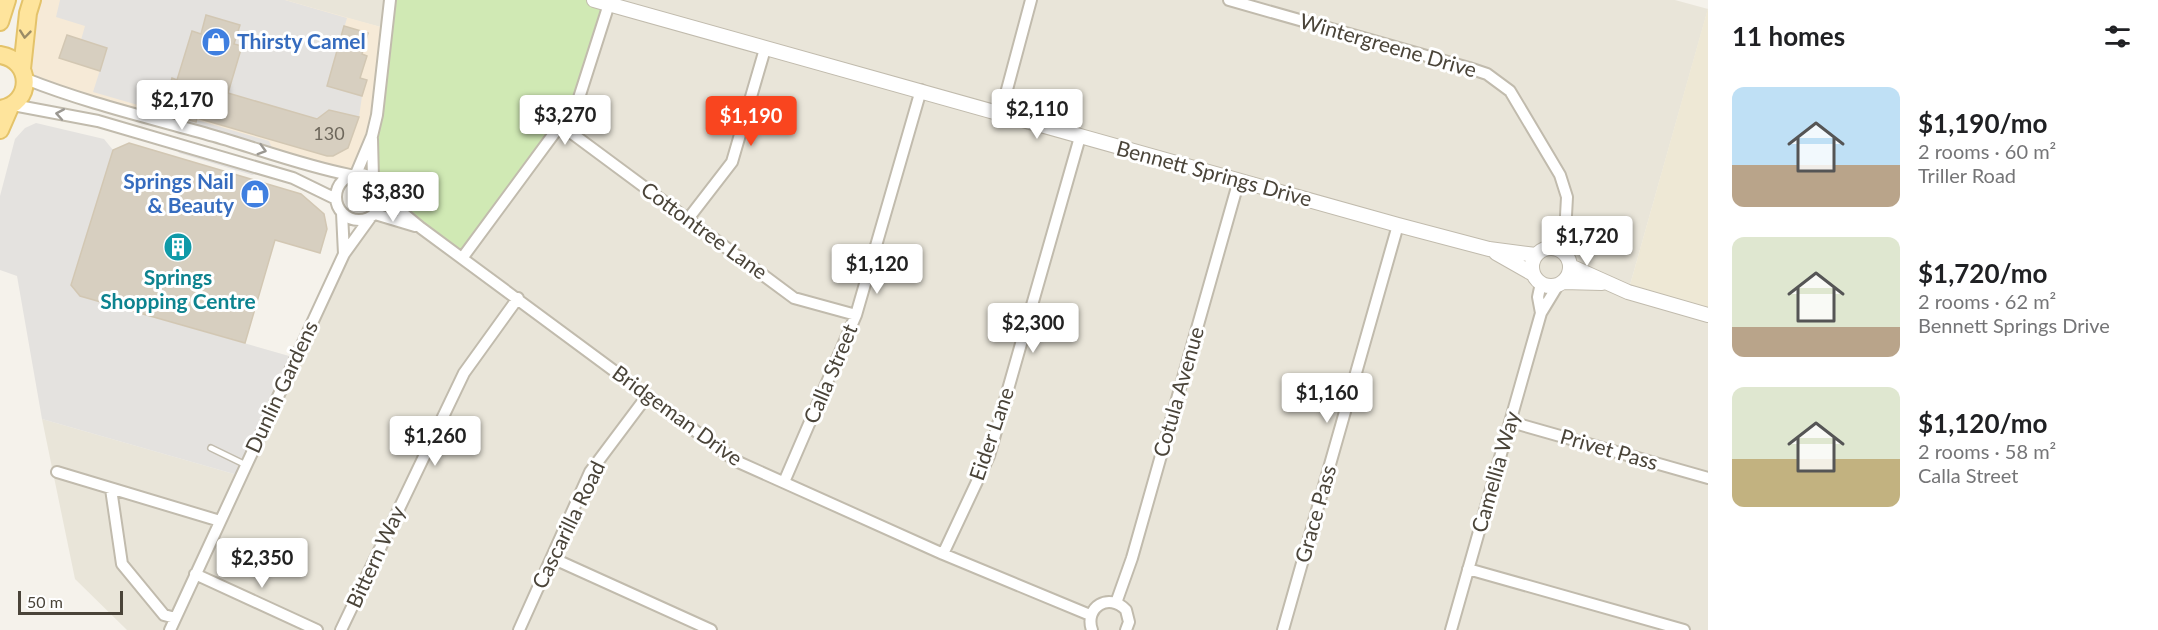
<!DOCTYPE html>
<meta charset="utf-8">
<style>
body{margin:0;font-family:Lato,sans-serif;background:#f6f6f6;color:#202124;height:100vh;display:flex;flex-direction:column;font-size:22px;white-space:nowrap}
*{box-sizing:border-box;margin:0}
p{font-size:20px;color:#757577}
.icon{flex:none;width:33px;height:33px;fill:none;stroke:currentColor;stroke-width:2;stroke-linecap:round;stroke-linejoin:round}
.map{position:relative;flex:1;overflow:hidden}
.details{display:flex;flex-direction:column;background:#fff;width:450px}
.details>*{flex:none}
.scale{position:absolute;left:18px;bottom:15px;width:105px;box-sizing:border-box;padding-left:6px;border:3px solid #4a4439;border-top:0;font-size:16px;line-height:21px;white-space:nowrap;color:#4a4439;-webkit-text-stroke:4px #fff;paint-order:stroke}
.price{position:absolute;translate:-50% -51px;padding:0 14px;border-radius:6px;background:#fff;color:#222;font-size:20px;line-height:39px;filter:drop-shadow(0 2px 3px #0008)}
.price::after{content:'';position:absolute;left:50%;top:36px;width:18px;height:14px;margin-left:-9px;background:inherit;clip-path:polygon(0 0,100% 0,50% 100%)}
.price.on{background:#f9451f;color:#fff}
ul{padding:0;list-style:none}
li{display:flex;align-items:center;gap:18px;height:150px;padding:0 24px}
li span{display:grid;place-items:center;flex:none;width:168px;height:120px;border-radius:12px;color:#555}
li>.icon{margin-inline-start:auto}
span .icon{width:72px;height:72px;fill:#fffc;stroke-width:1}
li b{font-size:26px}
h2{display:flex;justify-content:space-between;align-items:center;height:72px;padding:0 24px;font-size:26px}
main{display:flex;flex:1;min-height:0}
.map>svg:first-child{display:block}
.residential{fill:#e9e5d9}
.commercial{fill:#f6ead7}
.education{fill:#eee8d5}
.green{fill:#d0e9b4}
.parking{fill:#e4e2df}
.building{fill:#d7cfc0;stroke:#d2c7b3;stroke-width:1.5}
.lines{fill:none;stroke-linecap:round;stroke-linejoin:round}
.service-casing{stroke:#c1bbad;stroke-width:8}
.minor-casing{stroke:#c1bbad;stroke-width:14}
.tertiary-casing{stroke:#c1bbad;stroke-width:16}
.primary-casing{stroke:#e4c36a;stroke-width:20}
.service{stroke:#fff;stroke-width:5}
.minor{stroke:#fff;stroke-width:10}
.tertiary{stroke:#fff;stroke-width:14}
.primary{stroke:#fee49c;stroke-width:16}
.oneway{stroke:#9b8c66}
.oneway2{stroke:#9b9892}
.labels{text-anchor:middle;stroke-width:6;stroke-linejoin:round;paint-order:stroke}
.number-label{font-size:18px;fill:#6d675b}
.shop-label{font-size:21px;font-weight:bold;fill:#366cbe;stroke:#fff;text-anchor:start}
.street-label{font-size:21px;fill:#4a4439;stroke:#fff}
.culture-label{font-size:21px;font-weight:bold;fill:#0d838f;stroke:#fff}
</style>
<main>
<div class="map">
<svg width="1708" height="630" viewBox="0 0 1708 630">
<rect width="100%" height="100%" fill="#f5f2eb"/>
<path class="residential" d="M285 0H390L388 29 347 18Z
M594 0H1675L1708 9 1628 292 1708 315V630H127L75 579 42 419 241 476 344 254 370 218 421 228Z"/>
<path class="commercial" d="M32 0H285L388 29 378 111 356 174 26 79Z"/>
<path class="education" d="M1708 8V315L1628 292Z"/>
<path class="green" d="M390 0H594L609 4 578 101 463 257 382 196 373 178Z"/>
<path class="parking" d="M60 0H285L347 18 327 86 362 96 359 117 329 110 317 119 228 93 242 47 234 44 240 25 206 16 201 34 192 31 177 80 172 79 162 112 93 92 107 48 81 40 85 26 56 17Z
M190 118 269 141 272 148 181 121Z
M36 123 104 139 113 150 71 284 80 296 296 358 241 476 42 419 17 276 0 270V196L15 139 25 128Z
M176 148 264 173 252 175 179 153Z"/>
<path class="building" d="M206 15 240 25 234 44 242 46 228 93 317 119 329 110 359 117 348 148 333 156H327L197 118 196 122 162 112 172 78 177 80 192 31 201 34Z
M344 26 368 33 362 54 367 56 360 78 367 80 362 96 327 86Z
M67 35 107 48 100 71 59 58Z
M129 143 301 194 324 214 327 229 320 253 275 240 245 343 80 296 71 285 113 150Z"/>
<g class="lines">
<g class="service-casing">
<path id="service" d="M211 448 246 465"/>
</g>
<g class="minor-casing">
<path id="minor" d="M1229 0 1469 68 1487 74 1510 91 1560 175 1567 197 1564 253
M26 79C86 103 151 118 214 136 259 149 304 166 350 175
M13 105 98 121 293 178 336 199
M1001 112 1031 0
M562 126 794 298 856 315
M372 139 373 178
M336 197a23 23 0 1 1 46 0a23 23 0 1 1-46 0Z
M356 174 372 136 377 115 390 0
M382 196 421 228 736 461 943 554 1090 615
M342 213 344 254
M375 214 415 226
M688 219 732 162 765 49
M1550 248 1564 221
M463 257 578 101 609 4
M1541 283 1538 297 1541 313
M1511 422 1708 478
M57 472 220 521
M784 482 856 315 921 90
M111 489 122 564 164 615 175 618
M943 554 989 456 1080 137
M552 558 711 630
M1468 569 1684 630
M195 574 317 630
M1116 603 1132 558 1239 180
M170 630 344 254 370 218
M341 630 464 373 518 298
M519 630 590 472 647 396
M1092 630C1084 607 1109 592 1126 610L1129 622 1126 630
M1283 630 1398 225
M1451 630 1541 313 1558 285"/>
</g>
<g class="tertiary-casing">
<path id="tertiary" d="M594 0 1398 225 1489 249 1536 255
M1532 267a19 19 0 1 1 38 0a19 19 0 1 1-38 0Z
M1496 253 1533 274
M1570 266 1628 292 1708 315
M1563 282 1602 283"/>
</g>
<g class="primary-casing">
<path id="primary" d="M0 22 7 0
M0 55C33 60 33 104 0 109
M22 69 28 13 32 0
M0 130 10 107"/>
</g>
<use href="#service" class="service"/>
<use href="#minor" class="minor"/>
<use href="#tertiary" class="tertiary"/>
<use href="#primary" class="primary"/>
</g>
<defs><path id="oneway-chevron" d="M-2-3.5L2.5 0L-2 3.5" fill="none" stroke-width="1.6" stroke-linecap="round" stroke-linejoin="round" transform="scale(1.5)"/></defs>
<use class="oneway" href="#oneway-chevron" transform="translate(25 34) rotate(96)"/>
<g class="oneway2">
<use href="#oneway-chevron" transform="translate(60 114) rotate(-170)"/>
<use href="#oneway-chevron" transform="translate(262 150) rotate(16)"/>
</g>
<defs>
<g id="shop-disc" transform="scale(1.5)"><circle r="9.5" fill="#3f7fe0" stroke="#fff"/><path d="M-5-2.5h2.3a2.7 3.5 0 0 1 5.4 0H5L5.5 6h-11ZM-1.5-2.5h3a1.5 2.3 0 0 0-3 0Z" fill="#fff"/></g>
<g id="building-disc" transform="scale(1.5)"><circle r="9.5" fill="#0f9aa8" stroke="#fff"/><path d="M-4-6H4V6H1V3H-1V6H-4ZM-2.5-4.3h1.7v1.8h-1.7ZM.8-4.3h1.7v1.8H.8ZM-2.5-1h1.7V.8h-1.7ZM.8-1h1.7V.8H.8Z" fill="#fff"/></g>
</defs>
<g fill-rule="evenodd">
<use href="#shop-disc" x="216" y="42"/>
<use href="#shop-disc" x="255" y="194"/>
<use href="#building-disc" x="178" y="247"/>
</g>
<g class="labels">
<g class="number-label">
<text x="329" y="140">130</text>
</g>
<g class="shop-label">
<text x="237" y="49">Thirsty Camel</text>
<text x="234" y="189" text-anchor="end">Springs Nail<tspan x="234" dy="24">&amp; Beauty</tspan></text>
</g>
<g class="street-label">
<text transform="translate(1388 46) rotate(16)" y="7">Wintergreene Drive</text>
<text transform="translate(1214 174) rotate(15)" y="7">Bennett Springs Drive</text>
<text transform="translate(704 231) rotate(36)" y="7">Cottontree Lane</text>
<text transform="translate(831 374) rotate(-67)" y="7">Calla Street</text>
<text transform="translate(282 387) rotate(-65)" y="7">Dunlin Gardens</text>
<text transform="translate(1179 392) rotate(-74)" y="7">Cotula Avenue</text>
<text transform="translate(677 416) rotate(36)" y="7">Bridgeman Drive</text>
<text transform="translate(992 434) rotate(-71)" y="7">Eider Lane</text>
<text transform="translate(1609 450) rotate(16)" y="7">Privet Pass</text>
<text transform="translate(1496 472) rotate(-74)" y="7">Camellia Way</text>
<text transform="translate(1316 514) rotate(-74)" y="7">Grace Pass</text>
<text transform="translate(569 525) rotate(-64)" y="7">Cascarilla Road</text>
<text transform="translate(376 557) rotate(-65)" y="7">Bittern Way</text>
</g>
<g class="culture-label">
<text x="178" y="285">Springs<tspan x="178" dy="24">Shopping Centre</tspan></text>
</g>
</g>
</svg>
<div class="scale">50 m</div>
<b class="price" style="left:182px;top:131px">$2,170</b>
<b class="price" style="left:1037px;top:140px">$2,110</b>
<b class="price" style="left:565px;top:146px">$3,270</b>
<b class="price on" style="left:751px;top:147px">$1,190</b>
<b class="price" style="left:393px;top:223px">$3,830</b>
<b class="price" style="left:1587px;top:267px">$1,720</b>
<b class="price" style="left:877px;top:295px">$1,120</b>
<b class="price" style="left:1033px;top:354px">$2,300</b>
<b class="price" style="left:1327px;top:424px">$1,160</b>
<b class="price" style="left:435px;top:467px">$1,260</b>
<b class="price" style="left:262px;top:589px">$2,350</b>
</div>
<section class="details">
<h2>11 homes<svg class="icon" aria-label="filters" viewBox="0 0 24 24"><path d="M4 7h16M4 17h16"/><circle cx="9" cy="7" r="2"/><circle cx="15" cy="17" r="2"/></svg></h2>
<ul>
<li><span style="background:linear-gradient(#bfe0f5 65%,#b9a48a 0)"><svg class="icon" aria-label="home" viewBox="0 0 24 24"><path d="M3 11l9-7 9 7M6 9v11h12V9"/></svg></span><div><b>$1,190/mo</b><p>2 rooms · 60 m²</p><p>Triller Road</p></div></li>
<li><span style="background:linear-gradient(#dfe7d0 75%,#b9a48a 0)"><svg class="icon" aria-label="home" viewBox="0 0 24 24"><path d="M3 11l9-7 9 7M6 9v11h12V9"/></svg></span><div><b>$1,720/mo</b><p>2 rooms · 62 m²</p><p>Bennett Springs Drive</p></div></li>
<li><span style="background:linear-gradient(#dfe7d0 60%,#c2b280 0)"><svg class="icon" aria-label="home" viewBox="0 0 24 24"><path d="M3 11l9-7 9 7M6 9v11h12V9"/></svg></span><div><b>$1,120/mo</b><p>2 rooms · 58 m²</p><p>Calla Street</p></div></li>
</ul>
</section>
</main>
